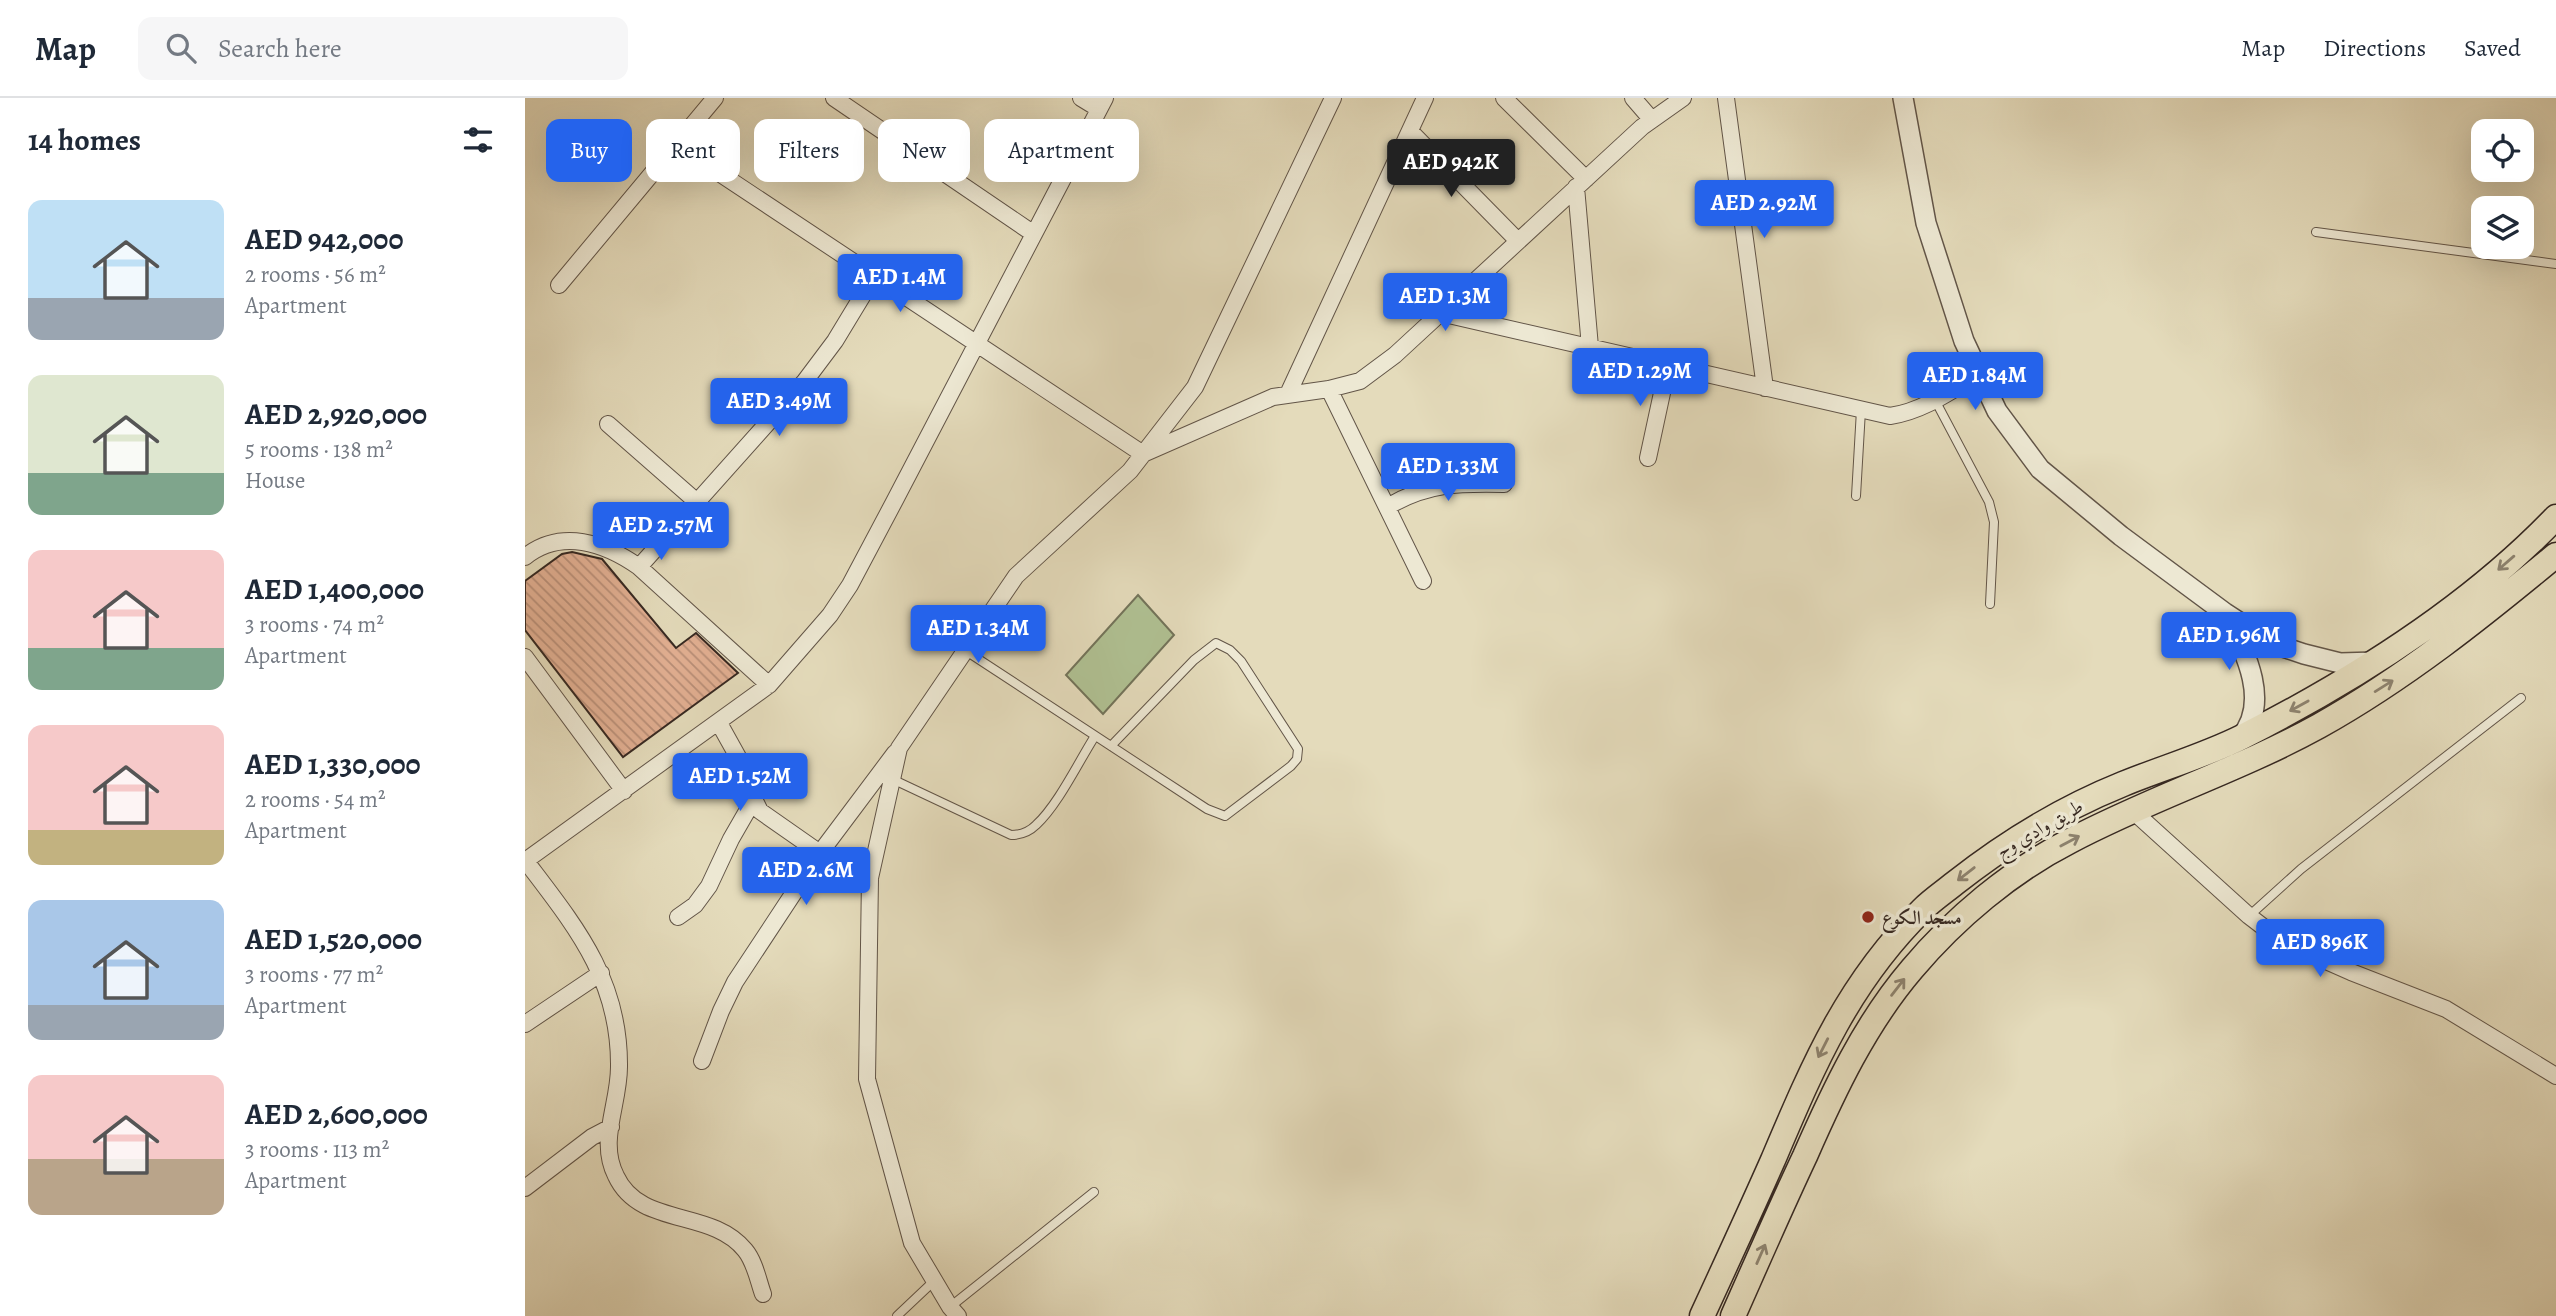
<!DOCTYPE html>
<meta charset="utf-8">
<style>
body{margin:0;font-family:Alegreya,Amiri,serif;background:#f6f6f7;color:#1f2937;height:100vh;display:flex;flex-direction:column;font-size:26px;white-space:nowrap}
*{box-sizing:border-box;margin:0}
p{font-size:23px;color:#747a83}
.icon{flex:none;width:38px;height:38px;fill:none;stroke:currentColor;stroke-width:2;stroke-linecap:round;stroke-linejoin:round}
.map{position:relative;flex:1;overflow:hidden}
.side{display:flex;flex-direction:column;background:#fff;width:525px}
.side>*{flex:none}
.guide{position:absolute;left:21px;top:21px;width:665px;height:63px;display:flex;gap:14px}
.fabs{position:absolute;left:1946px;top:21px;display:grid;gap:14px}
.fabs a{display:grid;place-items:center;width:63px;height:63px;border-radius:14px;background:#fff;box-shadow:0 7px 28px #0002;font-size:35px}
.price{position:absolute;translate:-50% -60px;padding:0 16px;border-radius:7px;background:#2563eb;color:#fff;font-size:23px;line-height:46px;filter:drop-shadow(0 2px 4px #0008)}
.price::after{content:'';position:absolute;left:50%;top:42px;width:21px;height:16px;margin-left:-10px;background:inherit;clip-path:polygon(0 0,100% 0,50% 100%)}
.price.selected{background:#222;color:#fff}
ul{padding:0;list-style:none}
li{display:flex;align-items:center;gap:21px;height:175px;padding:0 28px}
li span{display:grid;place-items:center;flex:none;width:196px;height:140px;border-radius:14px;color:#555}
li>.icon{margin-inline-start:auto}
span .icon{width:84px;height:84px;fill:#fffc;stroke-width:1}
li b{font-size:30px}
h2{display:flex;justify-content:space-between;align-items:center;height:84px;padding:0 28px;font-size:30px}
.chip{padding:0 24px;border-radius:14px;background:#fff;box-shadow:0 7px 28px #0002;font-size:24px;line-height:63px}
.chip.selected{background:#2563eb;color:#fff}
header{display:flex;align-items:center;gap:42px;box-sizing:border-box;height:98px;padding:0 35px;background:#fff;border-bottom:2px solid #e0e1e3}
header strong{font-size:33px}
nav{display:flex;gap:38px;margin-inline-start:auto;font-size:24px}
.search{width:490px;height:63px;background:#f6f6f7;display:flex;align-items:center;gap:18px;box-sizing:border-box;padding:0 24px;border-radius:14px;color:#747a83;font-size:26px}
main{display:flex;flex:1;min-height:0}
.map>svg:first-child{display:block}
.green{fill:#b0c193;stroke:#73745a;stroke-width:2}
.building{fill:url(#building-back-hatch);stroke:#362821;stroke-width:2}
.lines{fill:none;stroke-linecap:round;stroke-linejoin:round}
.service-casing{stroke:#625548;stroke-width:10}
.minor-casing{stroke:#625548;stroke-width:18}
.tertiary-casing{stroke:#625548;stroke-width:22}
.primary-casing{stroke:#362821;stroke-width:27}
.service{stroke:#ede8d3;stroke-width:8}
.minor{stroke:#ede8d3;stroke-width:16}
.tertiary{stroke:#ede8d3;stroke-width:19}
.primary{stroke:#e4dbbb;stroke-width:24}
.oneway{stroke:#8d826e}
.poi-dot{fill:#8f2418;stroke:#ede8d3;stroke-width:2.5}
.labels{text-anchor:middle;stroke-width:7;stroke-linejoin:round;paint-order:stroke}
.street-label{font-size:19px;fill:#362821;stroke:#ede8d3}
.poi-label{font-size:19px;font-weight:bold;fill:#362821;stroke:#ede8d3;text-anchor:start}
</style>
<header>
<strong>Map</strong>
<div class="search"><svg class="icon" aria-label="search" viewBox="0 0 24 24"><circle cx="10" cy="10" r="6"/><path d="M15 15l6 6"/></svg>Search here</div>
<nav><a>Map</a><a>Directions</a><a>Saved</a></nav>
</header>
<main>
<section class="side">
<h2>14 homes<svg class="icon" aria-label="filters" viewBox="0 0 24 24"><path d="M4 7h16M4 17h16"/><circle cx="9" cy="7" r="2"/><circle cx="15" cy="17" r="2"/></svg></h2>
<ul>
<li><span style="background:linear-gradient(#bfe0f5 70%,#9aa5b1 0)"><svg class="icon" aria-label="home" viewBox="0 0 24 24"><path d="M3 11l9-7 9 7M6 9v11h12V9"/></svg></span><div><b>AED 942,000</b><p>2 rooms · 56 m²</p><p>Apartment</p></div></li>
<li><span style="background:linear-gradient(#dfe7d0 70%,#7fa58c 0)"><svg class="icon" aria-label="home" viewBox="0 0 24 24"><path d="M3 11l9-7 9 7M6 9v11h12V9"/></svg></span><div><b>AED 2,920,000</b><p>5 rooms · 138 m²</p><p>House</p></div></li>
<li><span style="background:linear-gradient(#f6c9c9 70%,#7fa58c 0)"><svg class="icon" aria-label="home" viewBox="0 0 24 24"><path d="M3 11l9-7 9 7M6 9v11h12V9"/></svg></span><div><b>AED 1,400,000</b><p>3 rooms · 74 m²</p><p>Apartment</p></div></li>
<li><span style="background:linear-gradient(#f6c9c9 75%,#c2b280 0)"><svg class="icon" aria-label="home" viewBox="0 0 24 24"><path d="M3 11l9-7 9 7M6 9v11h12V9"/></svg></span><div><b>AED 1,330,000</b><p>2 rooms · 54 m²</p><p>Apartment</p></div></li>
<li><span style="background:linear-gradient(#a9c7e8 75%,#9aa5b1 0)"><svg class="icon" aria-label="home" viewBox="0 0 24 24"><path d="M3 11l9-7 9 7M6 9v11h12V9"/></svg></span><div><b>AED 1,520,000</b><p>3 rooms · 77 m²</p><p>Apartment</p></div></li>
<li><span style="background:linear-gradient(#f6c9c9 60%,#b9a48a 0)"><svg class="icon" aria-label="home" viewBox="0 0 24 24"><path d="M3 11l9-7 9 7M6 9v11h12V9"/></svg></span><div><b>AED 2,600,000</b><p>3 rooms · 113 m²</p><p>Apartment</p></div></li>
</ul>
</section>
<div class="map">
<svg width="2031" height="1218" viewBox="0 0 2031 1218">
<defs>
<pattern id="building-back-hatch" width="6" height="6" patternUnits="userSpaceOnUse" patternTransform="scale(1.75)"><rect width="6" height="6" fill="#e2af92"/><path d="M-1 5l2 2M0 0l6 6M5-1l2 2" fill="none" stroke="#b88e77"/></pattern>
</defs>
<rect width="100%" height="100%" fill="#e4dbbb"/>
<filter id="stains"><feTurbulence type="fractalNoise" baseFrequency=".00286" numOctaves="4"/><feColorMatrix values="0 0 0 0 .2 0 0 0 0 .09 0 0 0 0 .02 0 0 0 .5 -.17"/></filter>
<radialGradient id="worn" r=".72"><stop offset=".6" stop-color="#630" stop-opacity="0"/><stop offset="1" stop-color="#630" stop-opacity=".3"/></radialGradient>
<path class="green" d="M613 497 649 537 578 616 541 577Z"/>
<path class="building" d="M47 454 77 461 151 550 171 535 213 575 98 659 0 532V483L37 456Z"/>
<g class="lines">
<g class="service-casing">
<path id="service" d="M1791 134 2031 166
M1410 302 1464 404 1469 424 1465 506
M1331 398 1336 312
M441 553 682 711 700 718 766 668 772 661 773 651 716 563 705 552 691 545 669 562 586 648
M367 681 486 737C496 737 504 734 511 727 533 707 554 663 570 638
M1724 818 1776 771 1996 600
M425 1209 569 1094
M372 1218 409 1183"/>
</g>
<g class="minor-casing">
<path id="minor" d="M309 0 509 136
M556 0 574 11
M979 0 1061 81
M1108 0 1127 22
M1201 0 1240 290
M885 33 993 143
M152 47 618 356 748 299 804 291 835 283 870 257 1117 29 1158 0
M1051 89 1065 249
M34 187 190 0
M915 215 1365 318C1398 313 1426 293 1454 276
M804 291 898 483
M763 296 900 0
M83 326 172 404
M1123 360 1143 267
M862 409C902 385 934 385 979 386
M0 459C36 430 80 445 114 469L244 587
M114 469 280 283 310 243 350 177
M0 559 99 693
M194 625 223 677 229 701 235 713 295 755
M1608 713 1724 818 1758 844 1826 874 1921 911 2031 978
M0 762C50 828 95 881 94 969 94 1007 73 1043 91 1078 115 1130 186 1110 220 1152 230 1164 233 1182 238 1196
M0 763 244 587 305 517 325 487 369 404 580 0
M153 819 170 807 184 788 206 741 229 701
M0 926 76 875
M177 963 196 913 210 884 295 755 370 655
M0 1090 67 1039 86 1029
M433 1218 425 1209 387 1145 342 981 345 780 374 650 491 478 605 373 670 289 808 0"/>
</g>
<g class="tertiary-casing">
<path id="tertiary" d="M1378 0 1401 125 1439 243 1472 313 1515 371 1596 438 1700 515 1746 545 1779 556 1815 565 1850 564
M1701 516C1719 552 1747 604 1715 640"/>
</g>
<g class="primary-casing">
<path id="primary" d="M1177 1218C1201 1166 1225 1114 1248 1062 1288 968 1322 886 1397 812 1407 802 1419 794 1430 785 1482 744 1536 711 1598 686 1637 670 1679 658 1717 639 1829 582 1944 510 2031 419
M1208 1218C1232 1164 1255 1111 1280 1058 1309 992 1340 926 1387 871 1430 820 1486 773 1545 743 1626 700 1714 672 1794 628 1880 580 1956 519 2031 457"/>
</g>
<use href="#service" class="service"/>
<use href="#minor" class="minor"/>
<use href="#tertiary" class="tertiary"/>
<use href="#primary" class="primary"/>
</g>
<defs><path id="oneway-shaft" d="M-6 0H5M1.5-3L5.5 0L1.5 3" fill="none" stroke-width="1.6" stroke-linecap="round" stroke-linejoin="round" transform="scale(1.75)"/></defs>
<g class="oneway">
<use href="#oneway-shaft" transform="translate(1981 465) rotate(139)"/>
<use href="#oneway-shaft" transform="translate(1859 588) rotate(-32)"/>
<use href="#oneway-shaft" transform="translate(1774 608) rotate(151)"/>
<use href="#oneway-shaft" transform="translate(1545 743) rotate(-28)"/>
<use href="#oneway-shaft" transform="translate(1441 776) rotate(142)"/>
<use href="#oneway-shaft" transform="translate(1373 889) rotate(-52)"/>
<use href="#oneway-shaft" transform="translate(1298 950) rotate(117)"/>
<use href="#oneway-shaft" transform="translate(1236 1156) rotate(-66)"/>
</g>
<circle class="poi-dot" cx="1343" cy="819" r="7"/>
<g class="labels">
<g class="street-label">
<text transform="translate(1514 730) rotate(-30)" y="7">طريق وادي وج</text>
</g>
<g class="poi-label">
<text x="1357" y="826">مسجد الكوع</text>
</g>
</g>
<rect width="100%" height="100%" filter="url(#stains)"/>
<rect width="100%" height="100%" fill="url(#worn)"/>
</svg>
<div class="fabs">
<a><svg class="icon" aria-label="locate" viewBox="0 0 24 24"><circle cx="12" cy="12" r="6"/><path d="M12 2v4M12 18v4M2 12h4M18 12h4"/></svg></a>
<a><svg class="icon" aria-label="layers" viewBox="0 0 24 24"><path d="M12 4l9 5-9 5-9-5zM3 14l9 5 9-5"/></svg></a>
</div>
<b class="price selected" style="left:926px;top:101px">AED 942K</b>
<b class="price" style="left:1239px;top:142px">AED 2.92M</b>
<b class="price" style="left:375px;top:216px">AED 1.4M</b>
<b class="price" style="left:920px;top:235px">AED 1.3M</b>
<b class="price" style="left:1115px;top:310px">AED 1.29M</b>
<b class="price" style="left:1450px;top:314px">AED 1.84M</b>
<b class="price" style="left:254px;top:340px">AED 3.49M</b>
<b class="price" style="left:923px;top:405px">AED 1.33M</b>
<b class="price" style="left:136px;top:464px">AED 2.57M</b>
<b class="price" style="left:453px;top:567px">AED 1.34M</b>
<b class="price" style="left:1704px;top:574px">AED 1.96M</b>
<b class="price" style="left:215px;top:715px">AED 1.52M</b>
<b class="price" style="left:281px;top:809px">AED 2.6M</b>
<b class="price" style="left:1795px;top:881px">AED 896K</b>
<div class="guide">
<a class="chip selected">Buy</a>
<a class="chip">Rent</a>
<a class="chip">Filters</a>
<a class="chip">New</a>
<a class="chip">Apartment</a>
</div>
</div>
</main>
